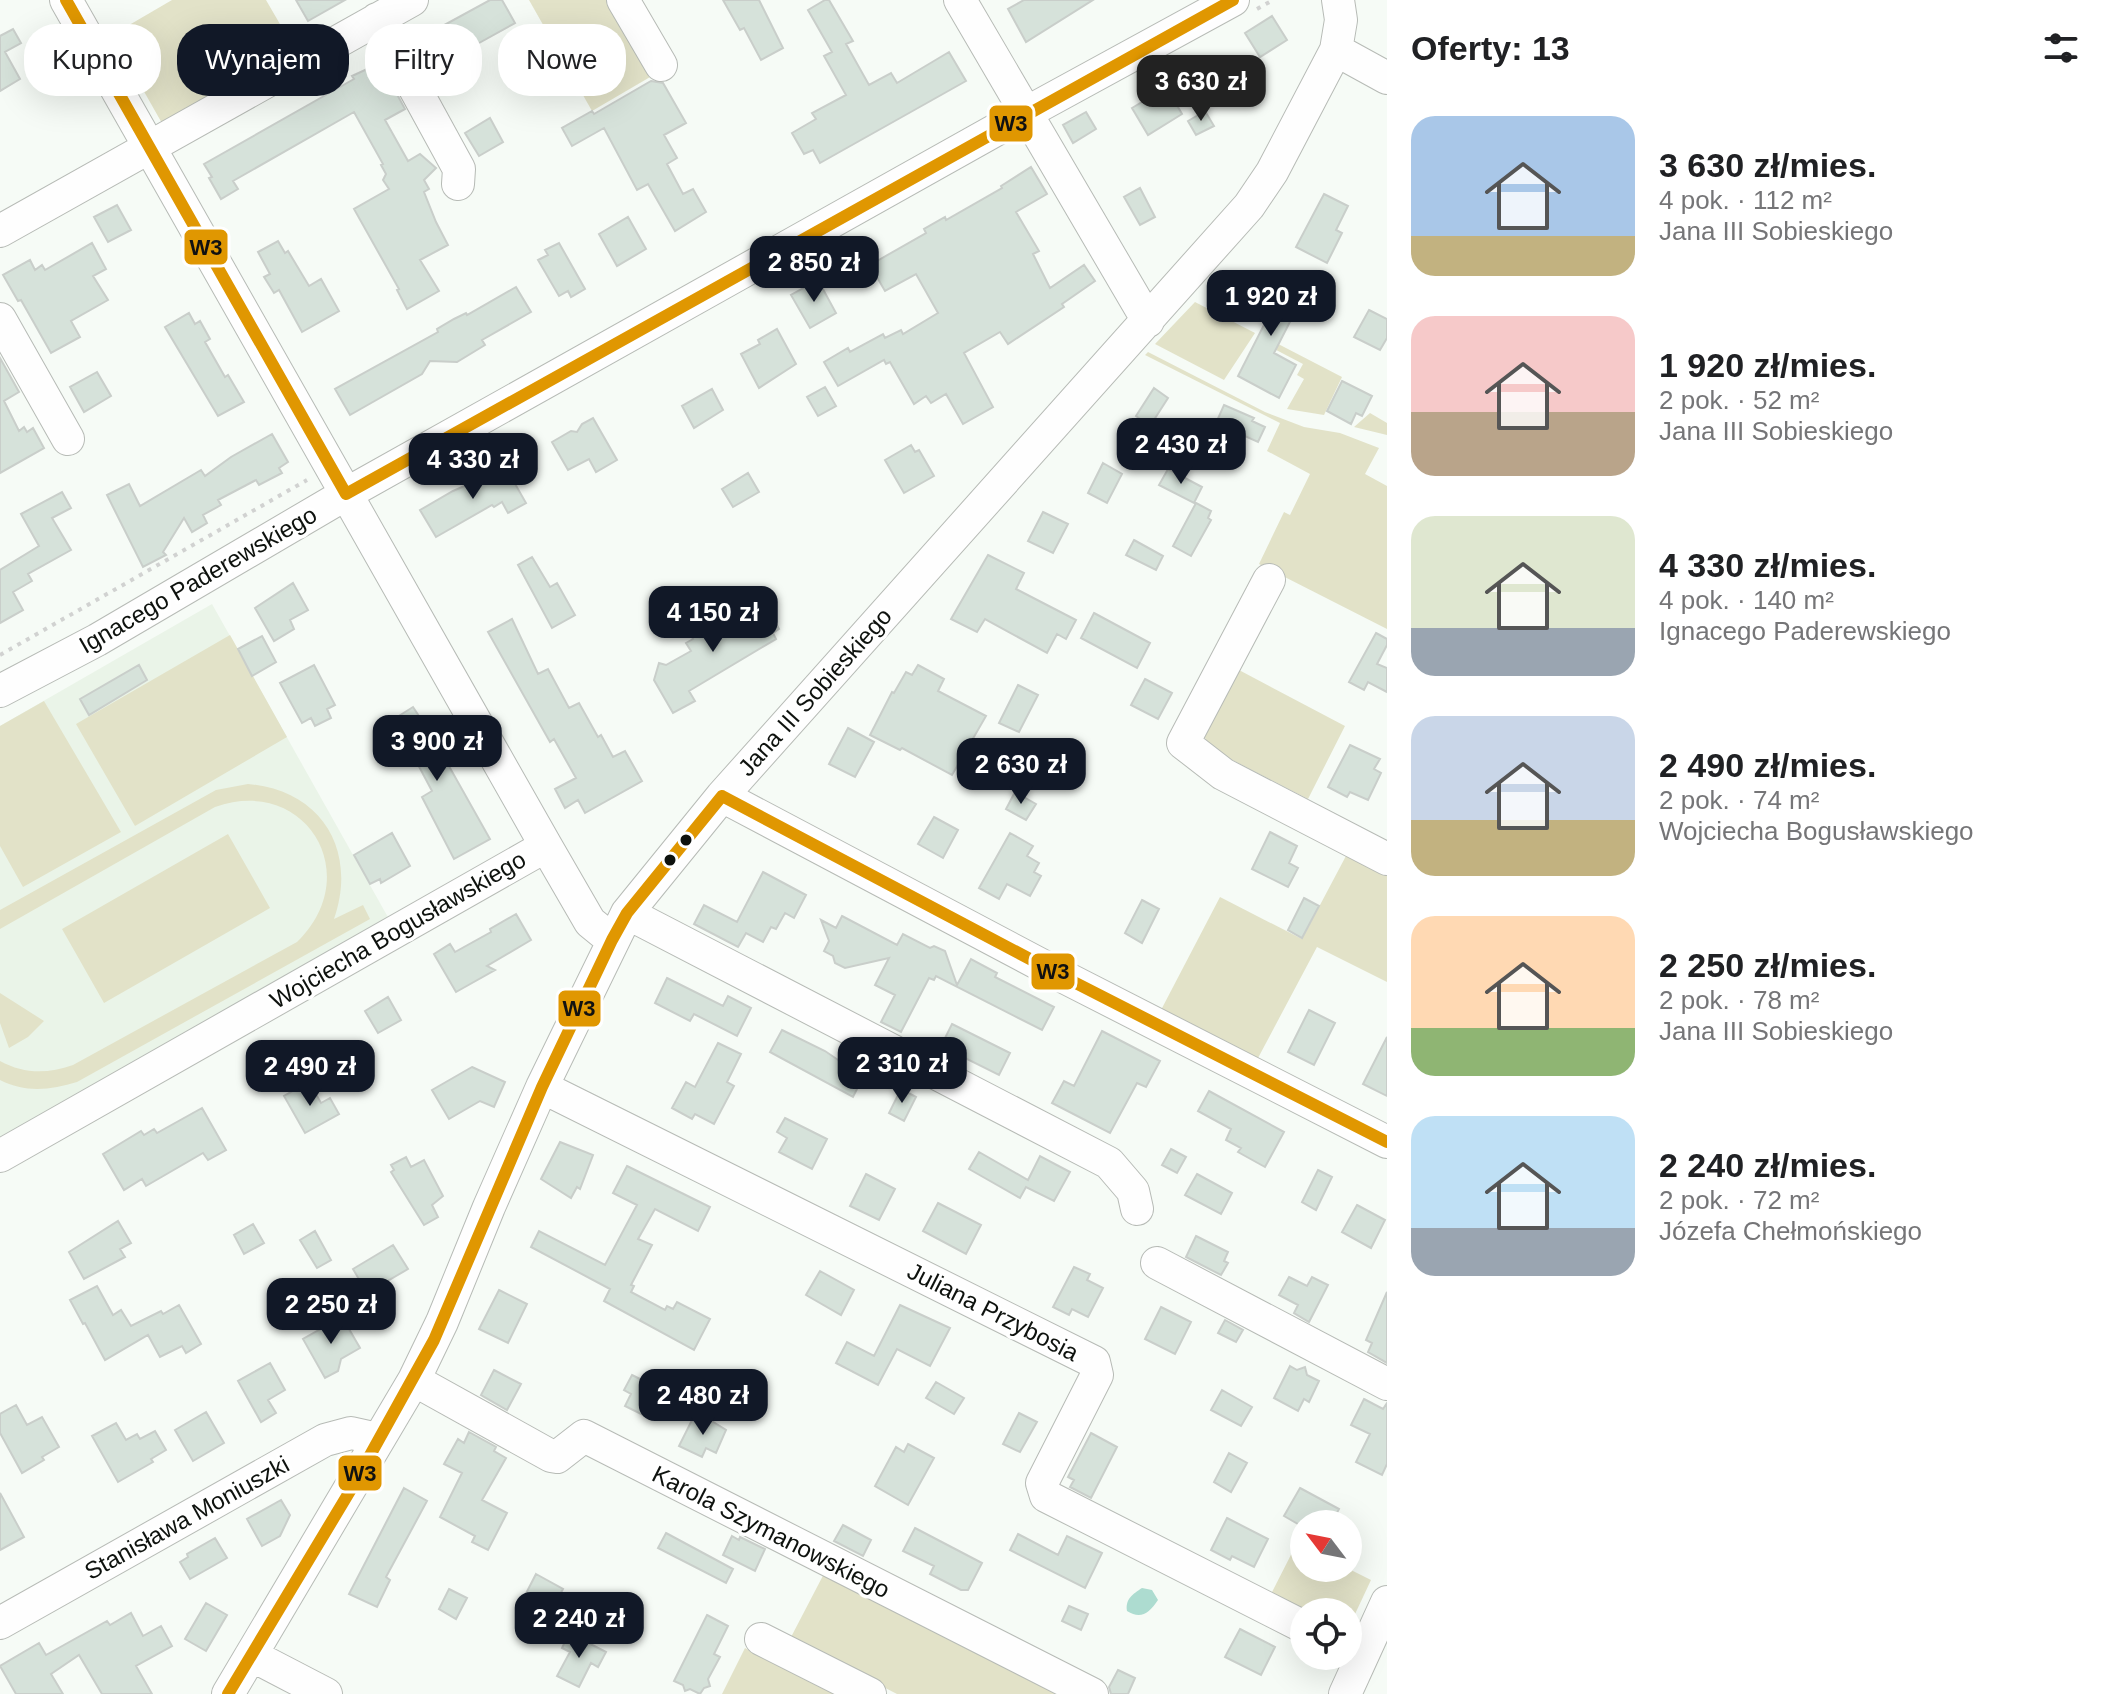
<!DOCTYPE html>
<html lang="pl">
<meta charset="utf-8">
<style>
body{margin:0;font-family:Helvetica,sans-serif;background:#f2f2f2;color:#202124;height:100vh;display:flex;flex-direction:column;font-size:30px;white-space:nowrap}
*{box-sizing:border-box;margin:0}
p{font-size:26px;color:#757577}
.icon{flex:none;width:44px;height:44px;fill:none;stroke:currentColor;stroke-width:2;stroke-linecap:round;stroke-linejoin:round}
.map{position:relative;flex:1;overflow:hidden}
.side{display:flex;flex-direction:column;background:#fff;width:720px}
.side>*{flex:none}
.guide{position:absolute;left:24px;top:24px;width:760px;height:72px;display:flex;gap:16px}
.needle{width:52px;rotate:302deg}
.tools{position:absolute;left:1290px;top:1510px;display:grid;gap:16px}
.tools a{display:grid;place-items:center;width:72px;height:72px;border-radius:50%;background:#fff;box-shadow:0 8px 32px #0002;font-size:40px}
.price{position:absolute;translate:-50% -68px;padding:0 18px;border-radius:16px;background:#111827;color:#fff;font-size:26px;line-height:52px;filter:drop-shadow(0 2px 4px #0008)}
.price::after{content:'';position:absolute;left:50%;top:48px;width:24px;height:18px;margin-left:-12px;background:inherit;clip-path:polygon(0 0,100% 0,50% 100%)}
.price.on{background:#222;color:#fff}
ul{padding:0;list-style:none}
li{display:flex;align-items:center;gap:24px;height:200px;padding:0 24px}
li span{display:grid;place-items:center;flex:none;width:224px;height:160px;border-radius:24px;color:#555}
li>.icon{margin-inline-start:auto}
span .icon{width:96px;height:96px;fill:#fffc;stroke-width:1}
li b{font-size:34px}
h2{display:flex;justify-content:space-between;align-items:center;height:96px;padding:0 24px;font-size:34px}
.pill{padding:0 28px;border-radius:32px;background:#fff;box-shadow:0 8px 32px #0002;font-size:28px;line-height:72px}
.pill.on{background:#111827;color:#fff}
main{display:flex;flex:1;min-height:0}
.map>svg:first-child{display:block}
.built{fill:#eaf4e8}
.green{fill:#e2e2c8}
.water{fill:#addcd0}
.building{fill:#d6e2da;stroke:#c9ceca;stroke-width:2}
.lines{fill:none;stroke-linecap:round;stroke-linejoin:round}
.minor-casing{stroke:#b7bbb6;stroke-width:34}
.path{stroke:#d1d2d1;stroke-width:4;stroke-dasharray:4 6;stroke-linecap:butt}
.minor{stroke:#fefefe;stroke-width:32}
.bus-1-casing{stroke:#fff;stroke-width:18}
.bus-1{stroke:#e09701;stroke-width:12}
.bus-dot{fill:#0e120e;stroke:#fff;stroke-width:3}
.labels{text-anchor:middle;stroke-width:7;stroke-linejoin:round;paint-order:stroke}
.street-label{font-size:24px;fill:#0e120e;stroke:#fff}
.line-badge{stroke:#fff;stroke-width:3}
.pale-badge-label{font-size:22px;text-anchor:middle;font-weight:bold;fill:#111}
</style>
<main>
<div class="map">
<svg width="1387" height="1694" viewBox="0 0 1387 1694">
<rect width="100%" height="100%" fill="#f6fbf6"/>
<path class="built" d="M212 604 389 919 0 1139V726Z"/>
<path class="green" d="M172 0H266L295 50 163 125 112 35Z
M529 0H616L657 73 592 111Z
M1195 302 1255 333 1224 380 1155 344Z
M1259 334 1342 377 1324 415 1287 409 1304 379 1297 375 1303 364 1257 340Z
M1148 352 1265 412 1304 427 1340 433 1379 448 1365 474 1387 486V629L1259 564 1284 512 1290 515 1310 474 1267 451 1280 423 1145 355Z
M1370 413 1387 423V435L1354 427Z
M230 635 287 737 135 826 76 724Z
M1239 670 1345 726 1308 799 1209 748 1204 735Z
M44 701 121 832 23 887 0 846V726Z
M248 784C321 790 358 850 334 919L363 905 370 919 77 1082C51 1090 25 1093 0 1080V1061C24 1074 47 1074 73 1065L297 942C366 875 306 775 215 807L0 929V910L216 790Z
M228 834 270 908 104 1003 62 929Z
M1347 854 1387 874V982L1317 947 1258 1058 1161 1010 1220 897 1302 939Z
M0 993 44 1021 28 1037 9 1048 0 1023Z
M1298 1541 1304 1544V1568H1347L1371 1580 1348 1629V1612H1304L1267 1602Z
M828 1566 1079 1694H897L790 1639Z
M745 1648 766 1660 850 1694H722Z"/>
<path class="water" d="M1142 1588 1152 1590 1158 1600C1149 1613 1141 1620 1127 1611 1125 1599 1133 1594 1142 1588Z"/>
<path class="building" d="M296 0H345L308 21Z
M490 0H502L515 23 461 53 467 63 447 74 442 66 429 74 415 41Z
M723 0H759L783 48 761 60 744 28 740 30Z
M825 0H829L853 41 846 44 869 85 891 73 897 83 949 52 966 81 820 163 813 150 804 154 792 133 816 119 812 113 846 95 824 56 832 52 808 10Z
M1024 0H1093L1026 42 1008 9Z
M1272 16 1287 40 1260 57 1245 33Z
M13 29 21 43 5 52 20 79 0 91V36Z
M380 63 405 109 385 120 408 161 420 154 436 168 424 180 429 189 424 192 436 222 448 245 420 260 439 291 407 309 397 290 399 289 354 209 389 189 383 180 386 174 381 165 383 164 354 112 233 181 238 189 221 199 209 178 212 177 204 164 354 79 352 76Z
M651 81 663 83 686 123 664 135 677 158 667 164 683 194 693 189 706 212 675 231 648 184 637 190 604 128 572 146 562 128 592 111 594 114Z
M1157 93 1163 103 1172 97 1182 114 1148 135 1132 108Z
M1205 111 1214 126 1196 135 1188 121Z
M1086 112 1096 129 1073 143 1063 125Z
M490 118 503 142 479 156 465 133Z
M1031 167 1047 194 1016 212 1039 251 1033 254 1050 288 1084 265 1095 281 1062 304 1064 307 1008 344 1000 332 964 353 993 407 963 424 946 394 931 403 926 396 914 404 890 362 886 364 884 360 838 386 824 362 848 348 850 352 883 334 885 338 901 330 903 334 938 313 916 274 885 291 870 265 926 233 924 229 945 217 946 220 1002 188 1001 186Z
M1140 188 1155 217 1140 225 1124 197Z
M1324 194 1348 206 1336 230 1342 233 1327 263 1296 247Z
M117 205 131 230 108 242 94 217Z
M628 217 646 249 617 266 599 234Z
M278 241 285 253 288 251 309 286 321 279 339 311 302 332 279 290 274 293 264 277 270 274 258 252Z
M92 243 106 269 93 276 108 300 71 321 80 337 51 353 21 300 18 301 3 275 30 260 35 270 42 265 45 270Z
M559 243 585 289 571 297 568 291 559 296 538 260 548 255 545 250Z
M1266 276 1300 294 1295 304 1298 306 1274 353 1296 365 1279 398 1238 376 1267 319 1248 310Z
M818 280 836 313 810 328 791 295Z
M516 287 531 312 482 340 485 345 457 362 430 361 422 374 350 415 335 389 438 332 437 329 454 319 466 313 467 315Z
M1369 310 1387 319V338L1380 350 1354 337Z
M189 313 195 324 200 321 210 339 205 342 225 377 228 375 244 402 218 416 165 327Z
M777 329 796 364 759 388 741 354 760 344 758 340Z
M0 358 19 392 4 401 19 431 24 427 27 432 33 428 44 448 0 473Z
M97 372 111 396 84 412 70 387Z
M1342 381 1372 396 1362 416 1356 413 1351 424 1327 411Z
M825 387 836 406 818 416 807 397Z
M1154 388 1168 398 1150 426 1136 416Z
M712 389 723 410 694 428 682 406Z
M1224 405 1254 418 1252 421 1265 427 1258 442 1216 423Z
M593 418 617 460 596 472 589 459 568 470 552 442 571 431 577 432 582 424Z
M272 434 288 462 279 468 282 473 259 485 256 480 218 500 221 505 203 515 207 523 192 532 184 518 163 552 166 555 143 567 107 495 129 484 140 506 201 470 205 476 231 457Z
M911 445 915 452 919 450 934 476 904 493 885 460Z
M1103 463 1122 474 1107 503 1088 493Z
M506 468 526 503 508 513 502 502 494 507 492 505 436 537 420 510 453 491Z
M1168 469 1202 487 1194 503 1159 485Z
M748 473 759 492 733 507 722 489Z
M62 492 71 508 52 518 71 550 28 574 32 581 13 592 23 610 0 623V570L39 546 21 514Z
M1196 503 1211 511 1208 518 1211 520 1191 556 1173 546Z
M1043 512 1068 524 1053 553 1028 541Z
M1134 540 1163 556 1156 570 1126 555Z
M988 555 1024 573 1016 589 1076 620 1066 639 1057 634 1047 653 985 619 977 632 951 619Z
M532 557 550 587 557 583 575 615 552 628 518 565Z
M293 583 308 610 290 620 294 629 274 641 255 608Z
M765 604 779 629 773 633 776 639 689 691 695 701 673 713 654 680 659 663 666 665 691 651 686 643 693 639 685 625 703 614 715 633Z
M1094 613 1150 643 1137 668 1081 638Z
M512 619 538 674 548 669 569 708 579 703 598 737 601 735 613 757 625 751 642 781 585 813 578 800 565 808 555 789 576 778 554 739 550 742 488 632Z
M1376 633 1387 639V645L1377 664 1387 668V692L1368 682 1364 690 1349 682Z
M262 636 276 662 252 676 238 649Z
M139 665 147 680 89 715 80 699Z
M314 665 335 705 327 709 331 718 315 726 311 718 302 723 280 683Z
M918 665 944 679 938 691 986 716 952 775 902 748 900 750 870 735 892 692 894 693 906 672 912 675Z
M1145 679 1172 693 1158 719 1131 705Z
M1018 685 1038 695 1019 732 999 723Z
M413 707 432 736 490 839 454 859 422 797 432 791 407 744 390 754 375 731Z
M848 728 874 742 855 777 829 764Z
M1350 745 1380 759 1374 769 1381 773 1368 800 1350 792 1347 797 1328 787Z
M1015 792 1036 804 1026 820 1006 809Z
M934 817 958 830 943 858 918 844Z
M1270 832 1297 846 1289 863 1298 868 1288 887 1252 869Z
M392 833 410 866 381 883 380 879 370 884 354 855Z
M1010 833 1033 846 1027 856 1039 863 1034 872 1041 876 1030 896 1007 884 999 899 979 888Z
M763 872 806 895 794 918 785 913 776 929 771 927 763 942 746 933 738 947 694 924 704 905 737 922Z
M1304 898 1319 906 1302 938 1288 930Z
M1142 900 1159 909 1142 943 1125 933Z
M516 914 531 940 487 966 495 970 456 992 434 954 450 944 455 952 491 932 490 929Z
M842 916 897 945 903 934 930 948 934 946 945 951 957 985 971 959 997 973 995 977 1054 1007 1042 1030 936 976 934 980 929 978 901 1032 881 1022 895 995 875 985 889 958 845 968 835 963 833 956 824 951 829 941 821 920 836 928Z
M667 978 723 1006 728 996 751 1008 737 1036 694 1014 690 1021 655 1003Z
M388 997 401 1020 378 1033 365 1011Z
M1309 1010 1335 1023 1314 1065 1288 1052Z
M952 1024 1010 1053 999 1075 941 1046Z
M782 1030 825 1051 863 1077 853 1097 770 1052Z
M1102 1031 1160 1061 1146 1087 1137 1083 1110 1133 1052 1103 1064 1081 1074 1086Z
M1387 1037V1096L1363 1084Z
M718 1043 741 1054 727 1082 734 1086 714 1124 695 1114 692 1119 672 1108 686 1082 695 1087Z
M472 1067 505 1082 494 1107 480 1101 449 1119 432 1090Z
M309 1082 321 1103 330 1098 339 1114 305 1133 284 1096Z
M901 1089 916 1097 904 1121 889 1113Z
M1209 1091 1284 1132 1265 1167 1238 1152 1241 1148 1226 1140 1231 1129 1198 1111Z
M202 1108 226 1150 208 1160 203 1153 146 1186 142 1179 124 1190 103 1154 141 1131 144 1135 154 1129 157 1133Z
M785 1118 827 1139 812 1169 779 1152 787 1138 777 1132Z
M560 1142 593 1155 580 1189 577 1187 571 1198 541 1179Z
M1171 1149 1186 1157 1177 1173 1162 1165Z
M979 1152 1028 1180 1040 1156 1070 1172 1054 1201 1026 1187 1020 1198 969 1169Z
M406 1157 411 1167 424 1160 443 1196 432 1205 438 1217 424 1225 391 1172 394 1170 391 1165Z
M627 1166 710 1207 698 1231 655 1209 638 1239 652 1245 631 1285 634 1286 631 1292 665 1310 667 1306 673 1309 677 1302 710 1319 694 1350 604 1301 610 1289 531 1247 539 1231 605 1265 637 1205 613 1193Z
M1318 1170 1332 1177 1316 1210 1302 1202Z
M866 1174 895 1189 879 1220 850 1206Z
M1197 1174 1232 1193 1221 1214 1185 1195Z
M938 1203 981 1225 966 1254 923 1231Z
M1357 1205 1385 1220 1371 1248 1342 1232Z
M118 1221 131 1243 120 1249 125 1257 84 1279 69 1252Z
M253 1224 264 1243 244 1254 234 1235Z
M315 1231 331 1260 317 1268 300 1240Z
M1196 1236 1228 1252 1224 1261 1228 1263 1221 1275 1186 1257Z
M393 1245 408 1269 367 1293 353 1269Z
M1074 1267 1090 1274 1087 1280 1103 1288 1088 1317 1072 1309 1069 1315 1053 1307Z
M820 1271 854 1290 841 1315 806 1295Z
M1289 1277 1307 1286 1312 1277 1328 1285 1309 1322 1294 1313 1298 1305 1279 1295Z
M97 1286 113 1315 121 1310 131 1326 161 1311 163 1314 179 1305 201 1344 186 1353 182 1346 160 1357 148 1335 105 1360 85 1323 83 1324 70 1300Z
M499 1290 527 1304 508 1343 479 1329Z
M1387 1292V1363L1368 1352 1372 1343 1366 1340Z
M900 1305 950 1328 930 1366 897 1349 878 1385 836 1363 847 1342 874 1356Z
M1161 1307 1191 1322 1175 1354 1145 1339Z
M342 1317 360 1348 341 1359 338 1371 325 1378 303 1339Z
M1225 1320 1243 1330 1236 1342 1218 1333Z
M270 1363 285 1390 268 1400 276 1413 261 1422 238 1381Z
M1290 1366 1297 1370 1305 1367 1307 1375 1319 1381 1309 1402 1304 1399 1298 1411 1274 1398Z
M494 1370 521 1384 507 1410 481 1395Z
M632 1375 662 1390 649 1418 625 1406 631 1394 624 1390Z
M936 1382 964 1398 954 1414 926 1398Z
M1222 1390 1252 1407 1241 1426 1211 1410Z
M1364 1399 1383 1409 1387 1403V1464L1382 1475 1356 1462 1370 1434 1351 1425Z
M16 1405 27 1425 42 1417 59 1447 42 1457 44 1460 22 1473 0 1433V1414Z
M206 1412 224 1443 193 1461 175 1430Z
M1019 1413 1037 1422 1020 1452 1003 1444Z
M692 1420 699 1423 710 1420 726 1430 716 1453 706 1448 702 1457 679 1446Z
M116 1423 126 1440 137 1434 140 1439 155 1431 166 1450 151 1459 153 1462 118 1482 92 1436Z
M469 1432 496 1447 494 1451 506 1458 482 1500 507 1513 488 1550 472 1542 475 1536 440 1517 462 1473 444 1464 458 1439 464 1443Z
M1091 1433 1117 1447 1091 1498 1070 1487 1074 1480 1068 1477Z
M908 1444 934 1458 908 1505 875 1486 896 1447 904 1452Z
M1229 1453 1247 1463 1231 1492 1214 1482Z
M404 1488 427 1501 386 1577 390 1580 377 1607 349 1594Z
M1300 1488 1339 1509 1331 1524H1298L1284 1516Z
M0 1493 24 1537 0 1550Z
M281 1500 290 1515 280 1536 262 1546 247 1519Z
M1227 1518 1268 1539 1254 1567 1232 1556 1230 1560 1211 1550Z
M843 1525 871 1540 863 1556 834 1541Z
M915 1528 982 1563 968 1590H961L930 1574 934 1566 903 1551Z
M666 1533 733 1569 726 1583 658 1548Z
M1018 1534 1058 1555 1067 1536 1102 1553 1085 1588 1010 1550Z
M732 1536 739 1540 740 1537 765 1549 755 1571 723 1555Z
M215 1538 227 1558 190 1579 180 1562 188 1557 187 1554Z
M536 1574 563 1589 545 1623 518 1609Z
M449 1589 467 1598 456 1619 439 1609Z
M206 1603 227 1615 206 1651 185 1639Z
M1069 1606 1088 1614 1081 1630 1062 1621Z
M131 1613 143 1636 161 1626 172 1646 136 1666 152 1694H102L79 1655 51 1674 63 1694H16L0 1666 39 1643 46 1655 107 1621 110 1625Z
M707 1615 728 1626 714 1654 720 1657 708 1679 710 1686 704 1688 700 1694 690 1689 685 1691 683 1685 674 1681Z
M1240 1629 1275 1647 1261 1675 1225 1657Z
M569 1633 606 1652 598 1667 591 1663 579 1687 557 1676 570 1652 562 1648Z
M1118 1670 1135 1678 1128 1694H1111L1109 1687Z"/>
<g class="lines">
<g class="minor-casing">
<path id="minor" d="M66 0 546 846 590 922 612 940
M623 0 661 65
M960 0 1148 321
M377 19 459 169 458 184
M1336 50 1387 78
M0 231 412 0
M0 319 68 439
M1269 580 1183 743 1223 774 1387 859
M0 691 97 640 346 494 1026 113 1233 0
M722 796 1062 976 1387 1142
M627 913 1109 1163 1133 1191 1137 1209
M542 1087 1094 1362 1097 1375 1042 1483 1046 1496 1304 1627
M0 1156 546 846
M1157 1263 1387 1384
M414 1380 551 1456 557 1457 584 1436 1092 1694
M0 1623 325 1440 351 1433 378 1439
M761 1639 870 1694
M251 1655 326 1694
M228 1694 414 1380 442 1322 489 1207 542 1087 627 913 722 796 1249 206 1272 172 1336 50 1341 20 1338 0
M1345 1694 1387 1602"/>
</g>
<path class="path" d="M1257 9 1273 0
M0 655 307 480"/>
<use href="#minor" class="minor"/>
<g class="bus-1-casing">
<path id="bus-1" d="M66 0 346 494
M346 494 1233 0
M722 796 1062 976 1387 1142
M228 1694 353 1486 434 1340 542 1087 612 940 627 913 722 796"/>
</g>
<use href="#bus-1" class="bus-1"/>
</g>
<g class="bus-dot">
<circle cx="686" cy="840" r="7"/>
<circle cx="670" cy="860" r="7"/>
</g>
<g class="labels">
<g class="street-label">
<text transform="translate(198 580) rotate(-30)" y="8">Ignacego Paderewskiego</text>
<text transform="translate(815 692) rotate(-48)" y="8">Jana III Sobieskiego</text>
<text transform="translate(398 930) rotate(-30)" y="8">Wojciecha Bogusławskiego</text>
<text transform="translate(993 1312) rotate(27)" y="8">Juliana Przybosia</text>
<text transform="translate(187 1518) rotate(-29)" y="8">Stanisława Moniuszki</text>
<text transform="translate(771 1532) rotate(27)" y="8">Karola Szymanowskiego</text>
</g>
</g>
<g class="line-badge">
<rect x="988" y="104" width="46" height="39" rx="8" fill="#e09701"/>
<rect x="183" y="228" width="46" height="38" rx="8" fill="#e09701"/>
<rect x="1030" y="952" width="46" height="39" rx="8" fill="#e09701"/>
<rect x="557" y="989" width="45" height="39" rx="8" fill="#e09701"/>
<rect x="337" y="1454" width="46" height="38" rx="8" fill="#e09701"/>
</g>
<g class="pale-badge-label">
<text x="1011" y="131">W3</text>
<text x="206" y="255">W3</text>
<text x="1053" y="979">W3</text>
<text x="579" y="1016">W3</text>
<text x="360" y="1481">W3</text>
</g>
</svg>
<div class="tools">
<a><svg class="needle" viewBox="-14 -14 28 28"><path d="M0-13l5 13h-10z" fill="#e53935"/><path d="M0 13l5-13h-10z" fill="#757577"/></svg></a>
<a><svg class="icon" aria-label="locate" viewBox="0 0 24 24"><circle cx="12" cy="12" r="6"/><path d="M12 2v4M12 18v4M2 12h4M18 12h4"/></svg></a>
</div>
<b class="price on" style="left:1201px;top:123px">3 630 zł</b>
<b class="price" style="left:814px;top:304px">2 850 zł</b>
<b class="price" style="left:1271px;top:338px">1 920 zł</b>
<b class="price" style="left:1181px;top:486px">2 430 zł</b>
<b class="price" style="left:473px;top:501px">4 330 zł</b>
<b class="price" style="left:713px;top:654px">4 150 zł</b>
<b class="price" style="left:437px;top:783px">3 900 zł</b>
<b class="price" style="left:1021px;top:806px">2 630 zł</b>
<b class="price" style="left:902px;top:1105px">2 310 zł</b>
<b class="price" style="left:310px;top:1108px">2 490 zł</b>
<b class="price" style="left:331px;top:1346px">2 250 zł</b>
<b class="price" style="left:703px;top:1437px">2 480 zł</b>
<b class="price" style="left:579px;top:1660px">2 240 zł</b>
<div class="guide">
<a class="pill">Kupno</a>
<a class="pill on">Wynajem</a>
<a class="pill">Filtry</a>
<a class="pill">Nowe</a>
</div>
</div>
<section class="side">
<h2>Oferty: 13<svg class="icon" aria-label="filters" viewBox="0 0 24 24"><path d="M4 7h16M4 17h16"/><circle cx="9" cy="7" r="2"/><circle cx="15" cy="17" r="2"/></svg></h2>
<ul>
<li><span style="background:linear-gradient(#a9c7e8 75%,#c2b280 0)"><svg class="icon" aria-label="home" viewBox="0 0 24 24"><path d="M3 11l9-7 9 7M6 9v11h12V9"/></svg></span><div><b>3 630 zł/mies.</b><p>4 pok. · 112 m²</p><p>Jana III Sobieskiego</p></div></li>
<li><span style="background:linear-gradient(#f6c9c9 60%,#b9a48a 0)"><svg class="icon" aria-label="home" viewBox="0 0 24 24"><path d="M3 11l9-7 9 7M6 9v11h12V9"/></svg></span><div><b>1 920 zł/mies.</b><p>2 pok. · 52 m²</p><p>Jana III Sobieskiego</p></div></li>
<li><span style="background:linear-gradient(#dfe7d0 70%,#9aa5b1 0)"><svg class="icon" aria-label="home" viewBox="0 0 24 24"><path d="M3 11l9-7 9 7M6 9v11h12V9"/></svg></span><div><b>4 330 zł/mies.</b><p>4 pok. · 140 m²</p><p>Ignacego Paderewskiego</p></div></li>
<li><span style="background:linear-gradient(#c9d6e8 65%,#c2b280 0)"><svg class="icon" aria-label="home" viewBox="0 0 24 24"><path d="M3 11l9-7 9 7M6 9v11h12V9"/></svg></span><div><b>2 490 zł/mies.</b><p>2 pok. · 74 m²</p><p>Wojciecha Bogusławskiego</p></div></li>
<li><span style="background:linear-gradient(#ffd9b3 70%,#8fb573 0)"><svg class="icon" aria-label="home" viewBox="0 0 24 24"><path d="M3 11l9-7 9 7M6 9v11h12V9"/></svg></span><div><b>2 250 zł/mies.</b><p>2 pok. · 78 m²</p><p>Jana III Sobieskiego</p></div></li>
<li><span style="background:linear-gradient(#bfe0f5 70%,#9aa5b1 0)"><svg class="icon" aria-label="home" viewBox="0 0 24 24"><path d="M3 11l9-7 9 7M6 9v11h12V9"/></svg></span><div><b>2 240 zł/mies.</b><p>2 pok. · 72 m²</p><p>Józefa Chełmońskiego</p></div></li>
</ul>
</section>
</main>
